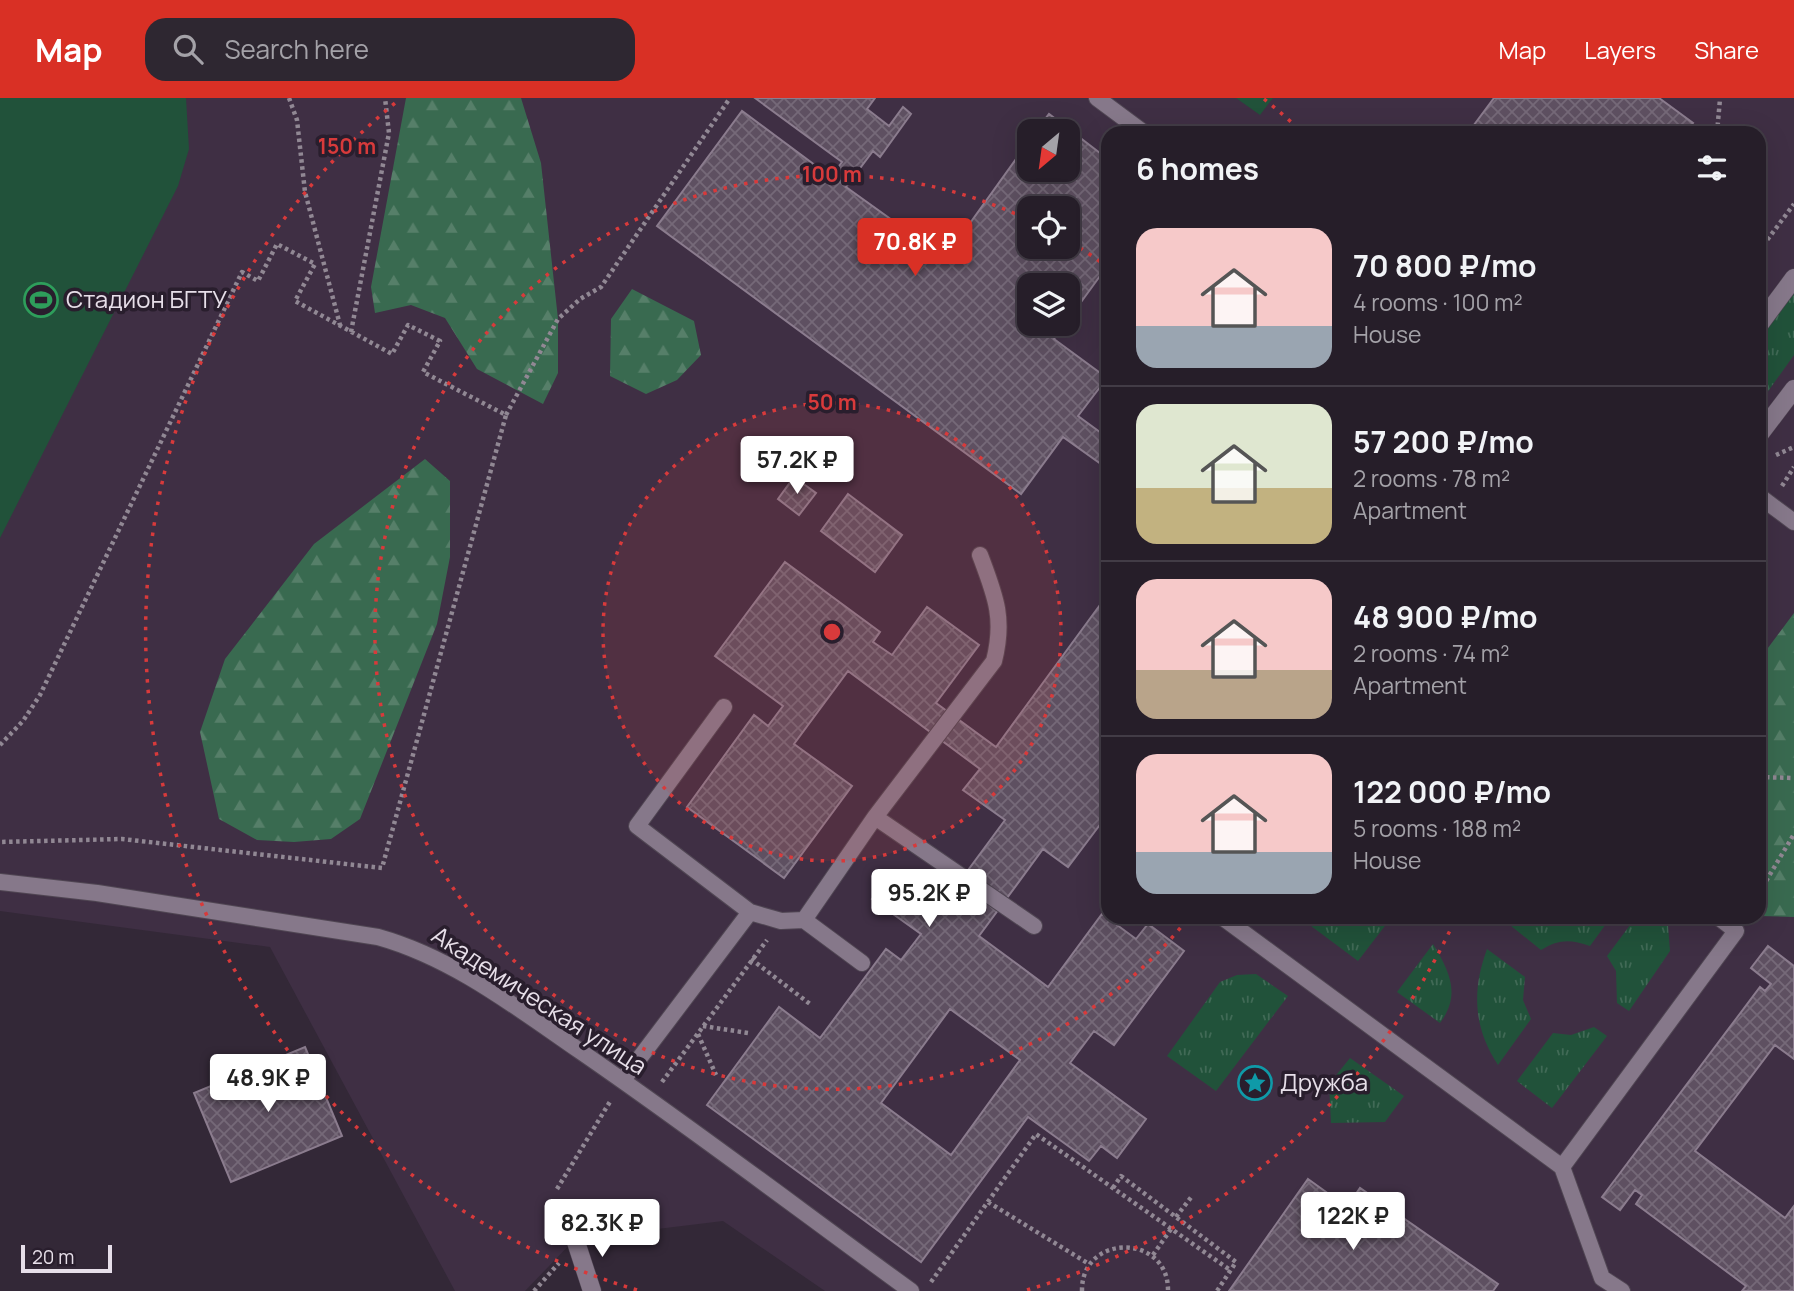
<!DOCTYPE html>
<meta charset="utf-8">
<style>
body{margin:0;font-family:Manrope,sans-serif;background:#2e2731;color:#f1f3f6;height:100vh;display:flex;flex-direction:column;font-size:26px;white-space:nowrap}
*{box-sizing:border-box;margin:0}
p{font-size:23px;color:#a4a2a8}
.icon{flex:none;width:38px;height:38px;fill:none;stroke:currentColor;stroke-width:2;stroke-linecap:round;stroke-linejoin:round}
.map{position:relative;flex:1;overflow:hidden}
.side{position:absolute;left:1101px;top:28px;width:665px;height:798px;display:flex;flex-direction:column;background:#261e29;border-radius:21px;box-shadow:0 7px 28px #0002,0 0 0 2px #423c46}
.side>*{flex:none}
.needle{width:46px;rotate:209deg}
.fabs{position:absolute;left:1017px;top:21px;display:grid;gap:14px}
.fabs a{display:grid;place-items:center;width:63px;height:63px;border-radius:14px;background:#261e29;box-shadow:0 7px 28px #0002,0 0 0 2px #423c46;font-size:35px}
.scale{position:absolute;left:21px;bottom:18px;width:91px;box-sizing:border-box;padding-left:7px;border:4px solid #e7dfe9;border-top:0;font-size:19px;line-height:24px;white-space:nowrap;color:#e7dfe9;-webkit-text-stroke:5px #291e2d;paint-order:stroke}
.price{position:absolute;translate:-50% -60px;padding:0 16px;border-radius:7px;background:#fff;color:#222;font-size:23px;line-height:46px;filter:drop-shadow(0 2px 4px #0008)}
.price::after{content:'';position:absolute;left:50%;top:42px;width:21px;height:16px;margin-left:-10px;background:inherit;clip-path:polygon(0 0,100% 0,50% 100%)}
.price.current{background:#d93025;color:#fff}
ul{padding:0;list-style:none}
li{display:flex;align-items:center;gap:21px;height:175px;padding:0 35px}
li+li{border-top:2px solid #423c46}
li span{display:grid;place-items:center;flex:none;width:196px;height:140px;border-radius:21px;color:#555}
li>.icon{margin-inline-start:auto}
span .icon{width:84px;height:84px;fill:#fffc;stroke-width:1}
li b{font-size:30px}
h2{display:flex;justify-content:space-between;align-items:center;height:84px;padding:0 35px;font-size:30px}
header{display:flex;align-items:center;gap:42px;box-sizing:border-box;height:98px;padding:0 35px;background:#d93025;color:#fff}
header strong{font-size:33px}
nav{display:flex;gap:38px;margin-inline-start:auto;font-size:24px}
.search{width:490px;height:63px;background:#2e2731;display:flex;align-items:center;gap:18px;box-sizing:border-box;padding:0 24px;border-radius:21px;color:#a4a2a8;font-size:26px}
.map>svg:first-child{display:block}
.built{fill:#3f2f44;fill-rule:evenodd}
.grass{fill:url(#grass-tufts)}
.forest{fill:url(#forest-firs)}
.garden{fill:#21523a}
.building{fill:url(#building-cross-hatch);stroke:#8b7c8e;stroke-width:2;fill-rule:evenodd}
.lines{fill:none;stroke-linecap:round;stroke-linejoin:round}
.lane-casing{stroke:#504653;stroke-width:18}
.street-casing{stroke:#504653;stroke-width:19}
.path{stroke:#918894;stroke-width:4.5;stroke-dasharray:3.5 3.5;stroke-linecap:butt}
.lane{stroke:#86788a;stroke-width:16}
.street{stroke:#86788a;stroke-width:18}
.ring{fill:none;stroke:#d83a3b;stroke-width:3.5;stroke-dasharray:3.5 7}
.labels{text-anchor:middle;stroke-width:7;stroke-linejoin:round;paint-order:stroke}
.poi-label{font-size:24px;fill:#e7dfe9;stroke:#291e2d;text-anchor:start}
.street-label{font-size:24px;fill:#e7dfe9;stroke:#291e2d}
.centre{fill:#d83a3b;stroke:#291e2d;stroke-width:3.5}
.ring-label{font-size:21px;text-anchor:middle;font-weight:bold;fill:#d83a3b;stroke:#291e2d;stroke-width:7;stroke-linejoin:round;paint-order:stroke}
</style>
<header>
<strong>Map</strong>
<div class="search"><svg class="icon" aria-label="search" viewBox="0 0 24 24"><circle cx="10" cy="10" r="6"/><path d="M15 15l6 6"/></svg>Search here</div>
<nav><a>Map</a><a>Layers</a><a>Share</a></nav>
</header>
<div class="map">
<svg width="1794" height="1193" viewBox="0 0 1794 1193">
<defs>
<pattern id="grass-tufts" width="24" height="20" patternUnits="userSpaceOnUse" patternTransform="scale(1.75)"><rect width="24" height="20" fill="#21523a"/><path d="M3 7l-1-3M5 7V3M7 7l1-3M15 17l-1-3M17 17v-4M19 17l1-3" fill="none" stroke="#416a56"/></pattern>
<pattern id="forest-firs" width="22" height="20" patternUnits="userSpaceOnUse" patternTransform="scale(1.75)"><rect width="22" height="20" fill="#396a50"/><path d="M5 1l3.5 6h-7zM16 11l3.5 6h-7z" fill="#567f69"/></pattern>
<pattern id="building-cross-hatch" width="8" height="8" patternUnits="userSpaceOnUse" patternTransform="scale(1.75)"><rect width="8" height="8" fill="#5e5061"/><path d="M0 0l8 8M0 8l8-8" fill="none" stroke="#756978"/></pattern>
</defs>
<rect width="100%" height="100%" fill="#332837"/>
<path class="built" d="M0 0H1794V1193H825L723 1123 575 1141 525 1193H455L270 849 0 813ZM1029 33H1068V72H1029ZM1108 35H1759V819H1108ZM1029 110H1068V149H1029ZM1029 187H1068V226H1029Z"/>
<path class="grass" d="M1794 190V257L1759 306V239Z
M1299 819H1390L1391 820 1358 863Z
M1500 819H1611L1590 848C1570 841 1559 841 1541 852Z
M1636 819H1657L1668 827 1670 853 1629 913 1617 905 1616 873 1607 858Z
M1433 846C1450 874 1461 897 1440 925L1397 894Z
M1487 851 1525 879 1523 902 1531 921 1498 967C1473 929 1472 892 1487 851Z
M1256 876 1288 898 1216 993 1167 958 1220 884 1237 877Z
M1594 929 1607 938 1552 1010 1517 983 1553 935 1571 937Z
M1350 960 1404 998 1385 1024 1331 1025 1329 986Z"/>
<path class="forest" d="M406 0H521L541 65 558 221V275L543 306 477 271 445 220 411 207 375 215 371 189Z
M632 191 694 223 701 257 677 282 646 296 610 278 611 221Z
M425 361 450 383V459L437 526 360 721 331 741 294 744 257 742 219 721 200 634 225 561 314 446Z
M1794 515V819L1759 818V562Z"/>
<path class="garden" d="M0 0H186L189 51 178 88 0 440Z
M1236 0H1273L1260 17Z"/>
<path class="building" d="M755 0H875L867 11 889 28 903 9 911 16 880 59 873 53 846 89 945 160 1029 43V72H1068V33H1036L1049 16 1100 55 1108 56V167L1068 222V187H1029V226H1065L1054 241 1107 280 1078 318 1108 340V371L1063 339 1021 396 657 128 742 13 831 79 842 64ZM1029 110H1068V149H1029Z
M1494 0H1659L1693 25 1685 35H1468Z
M794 379 816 395 799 417 778 401Z
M848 396 902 437 875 474 821 433Z
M785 464 880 534 873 544 892 557 927 509 979 547 936 605 996 649 1108 496V716L1068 769 1043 751 979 838 1048 889 1102 816 1136 841 1148 826 1184 853 1114 947 1094 933 1070 965 1146 1021 1117 1060 1101 1048 1089 1063 1028 1019 921 1164 707 1007 779 909 820 940 886 851 901 862 921 836 872 801 892 774 940 810 1005 722 963 692 980 671 848 573 794 646 852 688 784 780 687 709 754 617 768 628 783 608 715 558ZM950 911 1020 962 951 1057 881 1005Z
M1768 848 1794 868V961L1775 947 1695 1053 1785 1120 1794 1108V1193H1742L1746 1188 1636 1106 1642 1097 1635 1092 1620 1112 1602 1099 1760 889 1765 893 1771 886 1751 870Z
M305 949 342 1038 231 1084 194 995Z
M1308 1081 1347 1109 1360 1090 1498 1186 1493 1193H1229Z"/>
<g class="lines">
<g class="lane-casing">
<path id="lane" d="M1097 0 1144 35
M1759 398 1794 424
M724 609 637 728 750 814
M875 719 1034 828
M0 784 97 795 378 839C453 860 516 909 580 953 692 1030 801 1113 911 1193
M1222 819 1562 1069 1736 833 1718 819
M804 822 862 865
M623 982 750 814 781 823 804 822 875 719 994 563C1005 520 995 497 980 457
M1562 1069 1602 1180 1622 1193"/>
</g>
<g class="street-casing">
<path id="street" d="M1759 227 1794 180
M1759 337 1794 291
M575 1141 592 1193"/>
</g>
<path class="path" d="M289 0 297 22 305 94 340 227
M1717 35 1720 1
M1759 153 1794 106
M351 234 389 35 385 0
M506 317 558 221 580 201 601 189 730 0
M1776 357 1794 349
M1782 388 1794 369
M0 647 23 623 40 597 242 174 258 183 277 146 315 166 295 203 392 256 408 227 440 243 423 274 506 317 382 770 122 741 0 744
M1759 679 1794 680
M1759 795 1794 736
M751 861 810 906
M703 928 748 935
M698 936 716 977
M662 984 767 842
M1113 1090 1121 1078 1236 1164 1217 1193
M557 1091 611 1002
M988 1104 1089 1166
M1176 1119 1192 1098
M1153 1157 1171 1131
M931 1184 1036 1036 1230 1172
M534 1193 559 1165
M1082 1193C1081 1135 1169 1135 1168 1193"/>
<use href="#lane" class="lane"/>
<use href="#street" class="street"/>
</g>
<circle cx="832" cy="534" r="229" fill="#d83a3b" fill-opacity=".12"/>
<g class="ring">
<circle cx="832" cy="534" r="229"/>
<path d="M1187 822A457 457 0 1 1 1029 122M1071 144A457 457 0 0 1 1107 169"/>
<path d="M1454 824A686 686 0 0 1 1027 1192M637 1192A686 686 0 0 1 400 1M1264 1A686 686 0 0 1 1300 32"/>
</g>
<defs>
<g id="stadium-ring" transform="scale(1.75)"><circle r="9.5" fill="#291e2d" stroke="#2e9e5b" stroke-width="1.5"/><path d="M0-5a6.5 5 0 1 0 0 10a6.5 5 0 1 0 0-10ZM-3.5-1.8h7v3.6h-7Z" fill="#2e9e5b"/></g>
<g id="sight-ring" transform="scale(1.75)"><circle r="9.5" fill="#291e2d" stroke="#0f9aa8" stroke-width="1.5"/><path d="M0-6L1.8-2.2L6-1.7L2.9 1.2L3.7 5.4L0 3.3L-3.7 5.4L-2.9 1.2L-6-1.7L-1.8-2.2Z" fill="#0f9aa8"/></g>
</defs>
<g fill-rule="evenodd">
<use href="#stadium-ring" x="41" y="202"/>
<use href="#sight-ring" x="1255" y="985"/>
</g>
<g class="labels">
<g class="poi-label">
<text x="66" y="210">Стадион БГТУ</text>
<text x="1280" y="993">Дружба</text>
</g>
<g class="street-label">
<text transform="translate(539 903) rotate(33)" y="8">Академическая улица</text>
</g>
</g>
<circle cx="832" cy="534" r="10" class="centre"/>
<g class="ring-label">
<text x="347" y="56">150 m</text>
<text x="832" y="84">100 m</text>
<text x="832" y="312">50 m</text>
</g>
</svg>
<div class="fabs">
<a><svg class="needle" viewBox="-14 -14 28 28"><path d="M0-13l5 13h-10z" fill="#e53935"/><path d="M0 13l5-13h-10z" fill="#a4a2a8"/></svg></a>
<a><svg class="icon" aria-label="locate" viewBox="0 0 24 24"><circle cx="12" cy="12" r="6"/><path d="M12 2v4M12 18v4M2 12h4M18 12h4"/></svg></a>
<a><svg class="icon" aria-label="layers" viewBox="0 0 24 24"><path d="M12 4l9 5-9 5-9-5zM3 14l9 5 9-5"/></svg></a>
</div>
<div class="scale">20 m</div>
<b class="price current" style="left:915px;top:180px">70.8K ₽</b>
<b class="price" style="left:797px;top:398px">57.2K ₽</b>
<b class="price" style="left:929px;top:831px">95.2K ₽</b>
<b class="price" style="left:268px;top:1016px">48.9K ₽</b>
<b class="price" style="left:1353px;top:1154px">122K ₽</b>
<b class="price" style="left:602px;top:1161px">82.3K ₽</b>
<section class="side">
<h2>6 homes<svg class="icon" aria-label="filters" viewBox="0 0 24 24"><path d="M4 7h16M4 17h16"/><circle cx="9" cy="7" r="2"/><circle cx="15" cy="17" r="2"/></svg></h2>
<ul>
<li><span style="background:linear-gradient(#f6c9c9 70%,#9aa5b1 0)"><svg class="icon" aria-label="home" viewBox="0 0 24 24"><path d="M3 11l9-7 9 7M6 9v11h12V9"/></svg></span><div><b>70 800 ₽/mo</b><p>4 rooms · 100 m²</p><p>House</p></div></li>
<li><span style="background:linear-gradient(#dfe7d0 60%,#c2b280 0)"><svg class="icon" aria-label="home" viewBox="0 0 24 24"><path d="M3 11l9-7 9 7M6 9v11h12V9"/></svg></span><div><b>57 200 ₽/mo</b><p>2 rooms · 78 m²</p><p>Apartment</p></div></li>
<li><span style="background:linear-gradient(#f6c9c9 65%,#b9a48a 0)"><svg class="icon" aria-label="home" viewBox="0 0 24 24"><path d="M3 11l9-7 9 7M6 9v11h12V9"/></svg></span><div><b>48 900 ₽/mo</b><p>2 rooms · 74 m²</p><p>Apartment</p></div></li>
<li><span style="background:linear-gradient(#f6c9c9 70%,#9aa5b1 0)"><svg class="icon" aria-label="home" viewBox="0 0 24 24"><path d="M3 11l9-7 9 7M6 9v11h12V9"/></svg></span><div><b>122 000 ₽/mo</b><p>5 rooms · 188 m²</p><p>House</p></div></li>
</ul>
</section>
</div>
